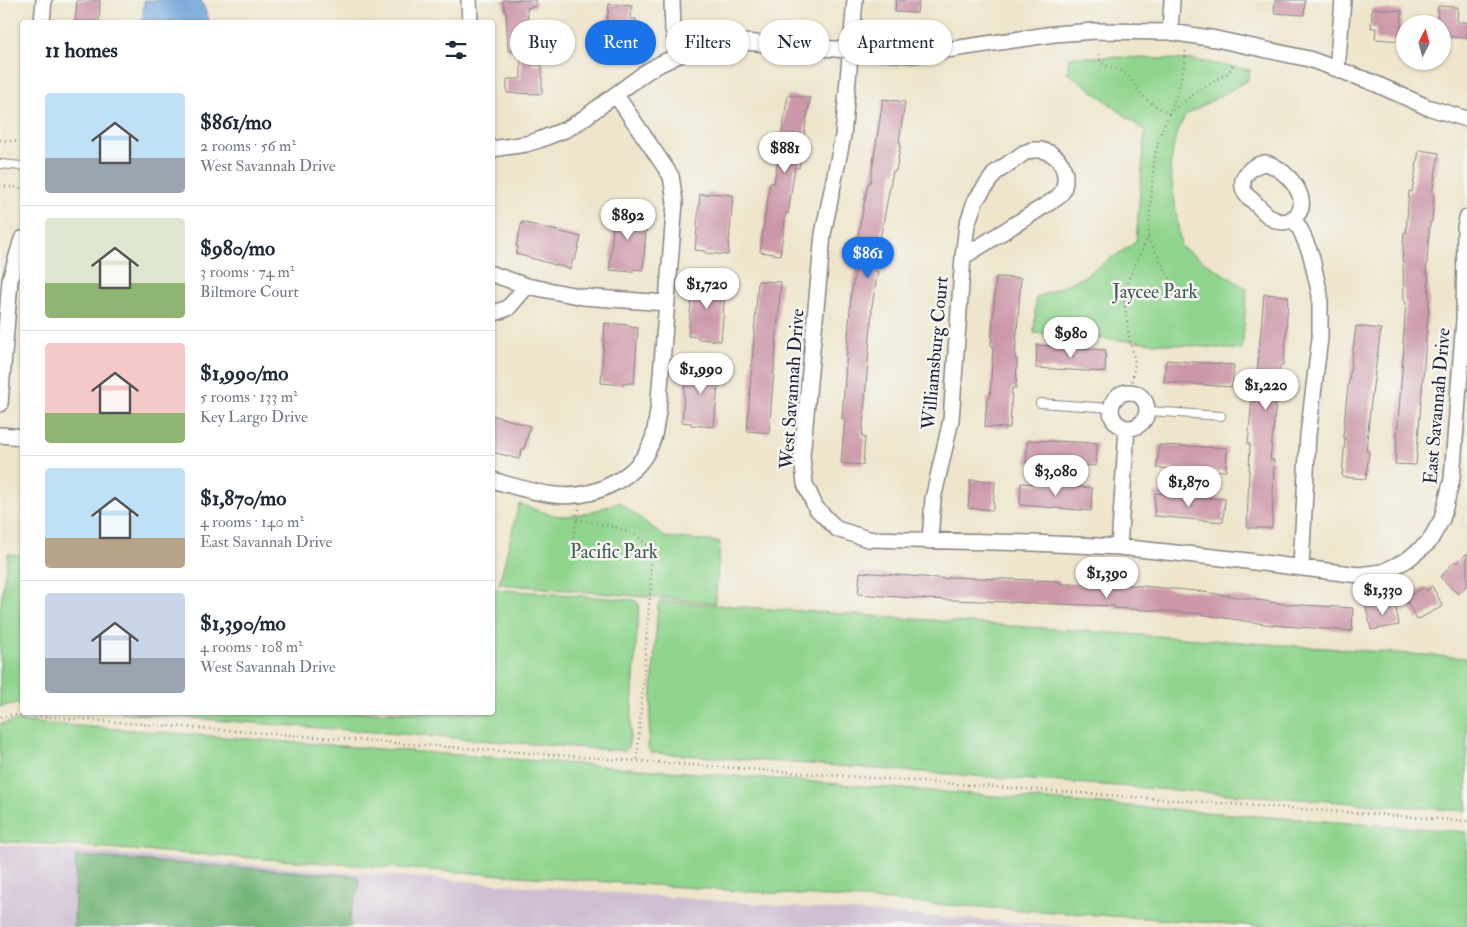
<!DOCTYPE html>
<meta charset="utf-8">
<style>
body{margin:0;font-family:"IM FELL Double Pica",serif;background:#f6f6f7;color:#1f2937;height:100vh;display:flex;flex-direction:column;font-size:19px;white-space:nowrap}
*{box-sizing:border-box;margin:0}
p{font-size:16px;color:#747a83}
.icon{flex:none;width:28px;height:28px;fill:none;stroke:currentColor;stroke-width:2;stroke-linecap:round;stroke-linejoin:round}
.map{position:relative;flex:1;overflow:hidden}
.sheet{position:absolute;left:20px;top:20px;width:475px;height:695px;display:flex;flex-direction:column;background:#fff;border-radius:5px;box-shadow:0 1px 4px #0004}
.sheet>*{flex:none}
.guide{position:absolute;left:510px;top:20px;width:475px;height:45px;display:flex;gap:10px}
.needle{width:32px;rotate:6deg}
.tools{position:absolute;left:1396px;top:15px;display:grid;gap:10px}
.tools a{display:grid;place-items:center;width:55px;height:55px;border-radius:50%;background:#fff;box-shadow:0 1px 4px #0004;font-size:25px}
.price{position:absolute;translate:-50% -42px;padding:0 11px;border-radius:18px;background:#fff;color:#222;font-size:16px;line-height:32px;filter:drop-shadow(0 1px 2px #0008)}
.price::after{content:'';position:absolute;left:50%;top:30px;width:15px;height:11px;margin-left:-8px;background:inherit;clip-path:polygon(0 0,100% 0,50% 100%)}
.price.current{background:#1a73e8;color:#fff}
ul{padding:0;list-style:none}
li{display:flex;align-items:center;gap:15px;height:125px;padding:0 25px}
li+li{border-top:1px solid #e0e1e3}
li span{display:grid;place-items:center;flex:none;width:140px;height:100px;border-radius:5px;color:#555}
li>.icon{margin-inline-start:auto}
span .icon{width:60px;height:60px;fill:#fffc;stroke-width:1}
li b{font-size:21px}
h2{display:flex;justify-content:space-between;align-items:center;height:60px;padding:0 25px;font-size:21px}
.chip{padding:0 18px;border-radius:22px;background:#fff;box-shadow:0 1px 4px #0004;font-size:18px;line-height:45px}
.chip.current{background:#1a73e8;color:#fff}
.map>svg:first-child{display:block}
.industrial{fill:#cebed2}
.green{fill:#90d58e;stroke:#597c64}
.forest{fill:#74b679;stroke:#4b6c5a}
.water{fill:#69a0d7;stroke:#466189}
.building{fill:#cc98a9}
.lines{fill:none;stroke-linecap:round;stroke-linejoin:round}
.lane-casing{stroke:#888483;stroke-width:10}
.street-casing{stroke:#888483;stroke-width:18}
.path{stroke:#888483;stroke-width:2.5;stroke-dasharray:1 4;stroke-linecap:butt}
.lane{stroke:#fff;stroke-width:8}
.street{stroke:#fff;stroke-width:15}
.labels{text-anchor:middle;stroke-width:5;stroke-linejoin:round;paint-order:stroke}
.park-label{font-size:19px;fill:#435854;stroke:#f6f6f2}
.street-label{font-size:19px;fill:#22223b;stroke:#f6f6f2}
</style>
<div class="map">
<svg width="1467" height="927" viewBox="0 0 1467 927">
<rect width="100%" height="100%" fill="#f6f6f2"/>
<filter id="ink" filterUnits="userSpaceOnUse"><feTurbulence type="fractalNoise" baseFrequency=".02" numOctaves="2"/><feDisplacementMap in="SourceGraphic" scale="10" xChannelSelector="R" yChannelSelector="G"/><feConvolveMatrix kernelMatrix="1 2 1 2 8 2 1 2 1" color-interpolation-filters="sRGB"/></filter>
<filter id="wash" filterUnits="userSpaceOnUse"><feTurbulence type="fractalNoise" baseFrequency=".0096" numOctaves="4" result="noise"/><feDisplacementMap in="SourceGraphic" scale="20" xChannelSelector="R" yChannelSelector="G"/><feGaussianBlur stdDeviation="1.12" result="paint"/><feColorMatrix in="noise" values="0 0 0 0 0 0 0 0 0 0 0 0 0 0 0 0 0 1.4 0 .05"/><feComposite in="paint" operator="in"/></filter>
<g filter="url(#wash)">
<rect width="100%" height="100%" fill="#eee5cb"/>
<path class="industrial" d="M0 845 847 911 1089 927H0Z"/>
<path class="green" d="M1069 57H1114L1194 60 1250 70 1248 80 1185 116 1175 138 1170 168 1181 247 1247 289 1242 350 1034 333 1036 298 1083 277 1136 242 1145 131 1084 84 1067 72Z
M619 502 665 537 720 542 715 603 499 584 519 504C532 508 547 515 561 516 582 516 601 509 619 502Z
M8 554 22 555V705L13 704 0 707V609Z
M493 589 634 600 639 604 630 737 628 748 625 751 121 713 492 712Z
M660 601 1467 658V811L655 753 650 752 648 747 658 605Z
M14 721 1467 832V927H1275L0 841V724Z"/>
<path class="forest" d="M76 856 357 876C363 887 354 899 351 911 350 916 350 922 350 927H74Z"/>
<path class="water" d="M144 0H201L210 22H142Z"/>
<g id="blocks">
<path class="building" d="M77 0H100L99 22H75Z
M503 0H535L536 6 527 8 532 65H542V94L507 93V79H521V50L508 51 506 11H505Z
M896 0H919L917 13 895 12Z
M1275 0H1305L1304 15 1274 13Z
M609 4 632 6 630 19H636L635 34 606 31Z
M1438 6 1458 7 1457 22H1467V38L1442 36V24H1437Z
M1372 8 1402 11 1400 41 1375 39 1376 28H1371Z
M788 95 810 98 799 168 795 167 788 214 786 213 780 255 760 252 770 183H774Z
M883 99 905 102 899 142H901L896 171H893L874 271H878L871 311H872L862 437H865L863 465 841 463 845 419H842L851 295 859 251H855L868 183H870Z
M1419 150 1439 153 1432 193H1434L1432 222H1430L1426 274 1428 273 1429 302 1416 465 1395 464 1404 344H1403L1406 302H1404L1403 261H1402L1404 232 1406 233 1409 191 1412 192Z
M708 193 733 195 728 255 705 253V251L695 250 700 194 708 195Z
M614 210 639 212V214L647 215 643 270 633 269V272L610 270Z
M522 222 581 237 575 260 573 259 570 269 516 254 518 246H516Z
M996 277 1021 278 1015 359H1017L1016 388H1012L1010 428 985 427 987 398H990L993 346H991Z
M701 279 726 281 721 341 698 339V337L688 336 693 280 701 281Z
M758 281 781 282 769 433 747 431Z
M1264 294 1288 296 1286 337 1283 365H1280L1270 460H1274L1272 528H1247L1250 444H1248L1254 375H1257Z
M605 323 630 325V327L638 328 634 383H624V385L601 383Z
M1356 326 1381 329 1371 401 1366 451H1369L1366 479 1342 477 1345 438 1343 437 1346 403Z
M1037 345 1106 350 1105 372 1036 368Z
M1166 360 1234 365 1232 387 1164 382Z
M695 365 720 367 714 427 691 425V423L682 422 686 366 694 367Z
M492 415 530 426 524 449H522L519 459 492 452Z
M1028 440 1097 443 1096 466 1026 463Z
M1159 445 1227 448 1226 471 1157 468Z
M970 480 995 481 993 510 968 508Z
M1021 483 1092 488 1091 511 1020 505Z
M1155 493 1184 495 1183 497 1225 499 1223 522 1154 516Z
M1467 553V585L1458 594 1440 577 1455 561 1457 563Z
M860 572 948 579V577L1060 581V584H1086V582H1098L1196 591 1285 604 1353 608 1352 631 1271 625 1193 613 1114 608V606L925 599 858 594Z
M1432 586 1443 606 1417 620 1405 598 1424 587 1427 591Z
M1395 602 1399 625 1371 630 1366 607Z"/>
</g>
</g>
<g filter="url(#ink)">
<use href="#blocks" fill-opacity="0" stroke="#888483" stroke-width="1"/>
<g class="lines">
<g class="lane-casing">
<path id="lane" d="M0 164 22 166
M1040 403 1111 408
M1147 411 1165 412 1221 416"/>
</g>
<g class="street-casing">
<path id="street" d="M469 0 470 22
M672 0 673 30 679 55
M855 0 843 136 823 234 802 456 805 484 816 508 837 529 868 539 1032 543 1119 547 1223 558 1359 575 1383 572 1407 560 1429 542 1442 519 1452 479 1464 320 1465 228 1467 218
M42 22 44 0
M1170 32 1172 0
M1337 69 1343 0
M492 149 526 144 539 140 567 129 580 121 646 72 660 64 679 55 714 45 743 42 913 55 1054 34 1095 31 1170 32 1216 39 1309 59 1337 69 1374 83 1427 107 1467 119
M1265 163C1284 166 1318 203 1292 219 1277 228 1265 213 1256 204 1253 200 1247 197 1245 193 1237 177 1252 165 1265 163Z
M1293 218 1301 231 1311 255 1320 295V338L1308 435 1301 567
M492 274 527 286 583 297 667 303
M492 314 508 308 527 286
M1111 410a18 18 0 1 1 36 0a18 18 0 1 1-36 0Z
M0 404 10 280 22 239
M0 435 22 437
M492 480C513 486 534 493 555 495 594 500 641 477 653 438 656 430 656 420 658 412L675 202 671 176 616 95
M930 541 933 499 951 420 963 257 967 225 975 201 995 173 1024 153 1032 150H1041L1050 153 1057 158 1062 165 1065 174V182L1063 191 1057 198 963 257
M1119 547 1127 428"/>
</g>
<path class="path" d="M1099 54C1100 69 1110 65 1122 71 1130 75 1134 85 1139 92 1147 101 1158 108 1169 113L1197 92 1229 72 1233 64
M0 140 22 142
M0 186 22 188
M1148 238 1171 280 1173 282 1177 280
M1131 391 1135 362 1129 336 1124 301 1128 280 1148 237 1154 162 1159 137 1177 94 1185 62 1186 49
M579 509 577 519C596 524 639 528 648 548 652 558 650 570 651 580L637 761
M572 542 577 519
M0 717 12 715 35 716 637 761 1467 821"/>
<use href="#lane" class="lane"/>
<use href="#street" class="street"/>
</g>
</g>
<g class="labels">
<g class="park-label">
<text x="1155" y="298">Jaycee Park</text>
<text x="614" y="558">Pacific Park</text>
</g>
<g class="street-label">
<text transform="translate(934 353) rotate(-85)" y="7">Williamsburg Court</text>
<text transform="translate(791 389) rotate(-86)" y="7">West Savannah Drive</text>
<text transform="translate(1436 406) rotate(-85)" y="7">East Savannah Drive</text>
</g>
</g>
</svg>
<div class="tools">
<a><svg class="needle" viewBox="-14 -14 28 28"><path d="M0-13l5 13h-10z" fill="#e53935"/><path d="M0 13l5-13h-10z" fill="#747a83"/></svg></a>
</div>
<b class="price" style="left:785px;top:174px">$881</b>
<b class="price" style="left:628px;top:241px">$892</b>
<b class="price current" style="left:868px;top:279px">$861</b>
<b class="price" style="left:707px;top:310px">$1,720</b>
<b class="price" style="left:1071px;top:359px">$980</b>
<b class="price" style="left:701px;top:395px">$1,990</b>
<b class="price" style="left:1266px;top:411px">$1,220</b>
<b class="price" style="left:1056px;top:497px">$3,080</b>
<b class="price" style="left:1189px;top:508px">$1,870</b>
<b class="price" style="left:1107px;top:599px">$1,390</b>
<b class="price" style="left:1383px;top:616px">$1,330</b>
<div class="guide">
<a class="chip">Buy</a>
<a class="chip current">Rent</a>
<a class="chip">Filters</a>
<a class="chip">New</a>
<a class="chip">Apartment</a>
</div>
<section class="sheet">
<h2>11 homes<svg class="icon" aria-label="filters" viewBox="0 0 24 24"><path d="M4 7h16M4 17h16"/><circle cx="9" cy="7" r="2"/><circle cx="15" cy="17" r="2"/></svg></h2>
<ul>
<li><span style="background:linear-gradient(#bfe0f5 65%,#9aa5b1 0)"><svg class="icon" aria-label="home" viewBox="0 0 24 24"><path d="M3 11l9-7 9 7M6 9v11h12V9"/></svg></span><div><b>$861/mo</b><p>2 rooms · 56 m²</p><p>West Savannah Drive</p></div></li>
<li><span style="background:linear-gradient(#dfe7d0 65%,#8fb573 0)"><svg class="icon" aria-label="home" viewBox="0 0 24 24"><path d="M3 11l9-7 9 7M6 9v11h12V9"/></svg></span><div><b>$980/mo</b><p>3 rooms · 74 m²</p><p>Biltmore Court</p></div></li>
<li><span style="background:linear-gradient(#f6c9c9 70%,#8fb573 0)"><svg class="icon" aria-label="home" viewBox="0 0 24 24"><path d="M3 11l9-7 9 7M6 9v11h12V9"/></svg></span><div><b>$1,990/mo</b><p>5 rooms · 133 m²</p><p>Key Largo Drive</p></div></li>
<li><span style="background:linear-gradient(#bfe0f5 70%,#b9a48a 0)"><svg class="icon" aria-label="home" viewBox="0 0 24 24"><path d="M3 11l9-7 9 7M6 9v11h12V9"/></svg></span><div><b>$1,870/mo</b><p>4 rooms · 140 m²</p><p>East Savannah Drive</p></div></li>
<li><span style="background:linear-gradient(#c9d6e8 65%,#9aa5b1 0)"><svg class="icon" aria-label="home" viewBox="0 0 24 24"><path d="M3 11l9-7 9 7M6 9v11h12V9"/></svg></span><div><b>$1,390/mo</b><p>4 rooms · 108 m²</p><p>West Savannah Drive</p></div></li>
</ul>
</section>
</div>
